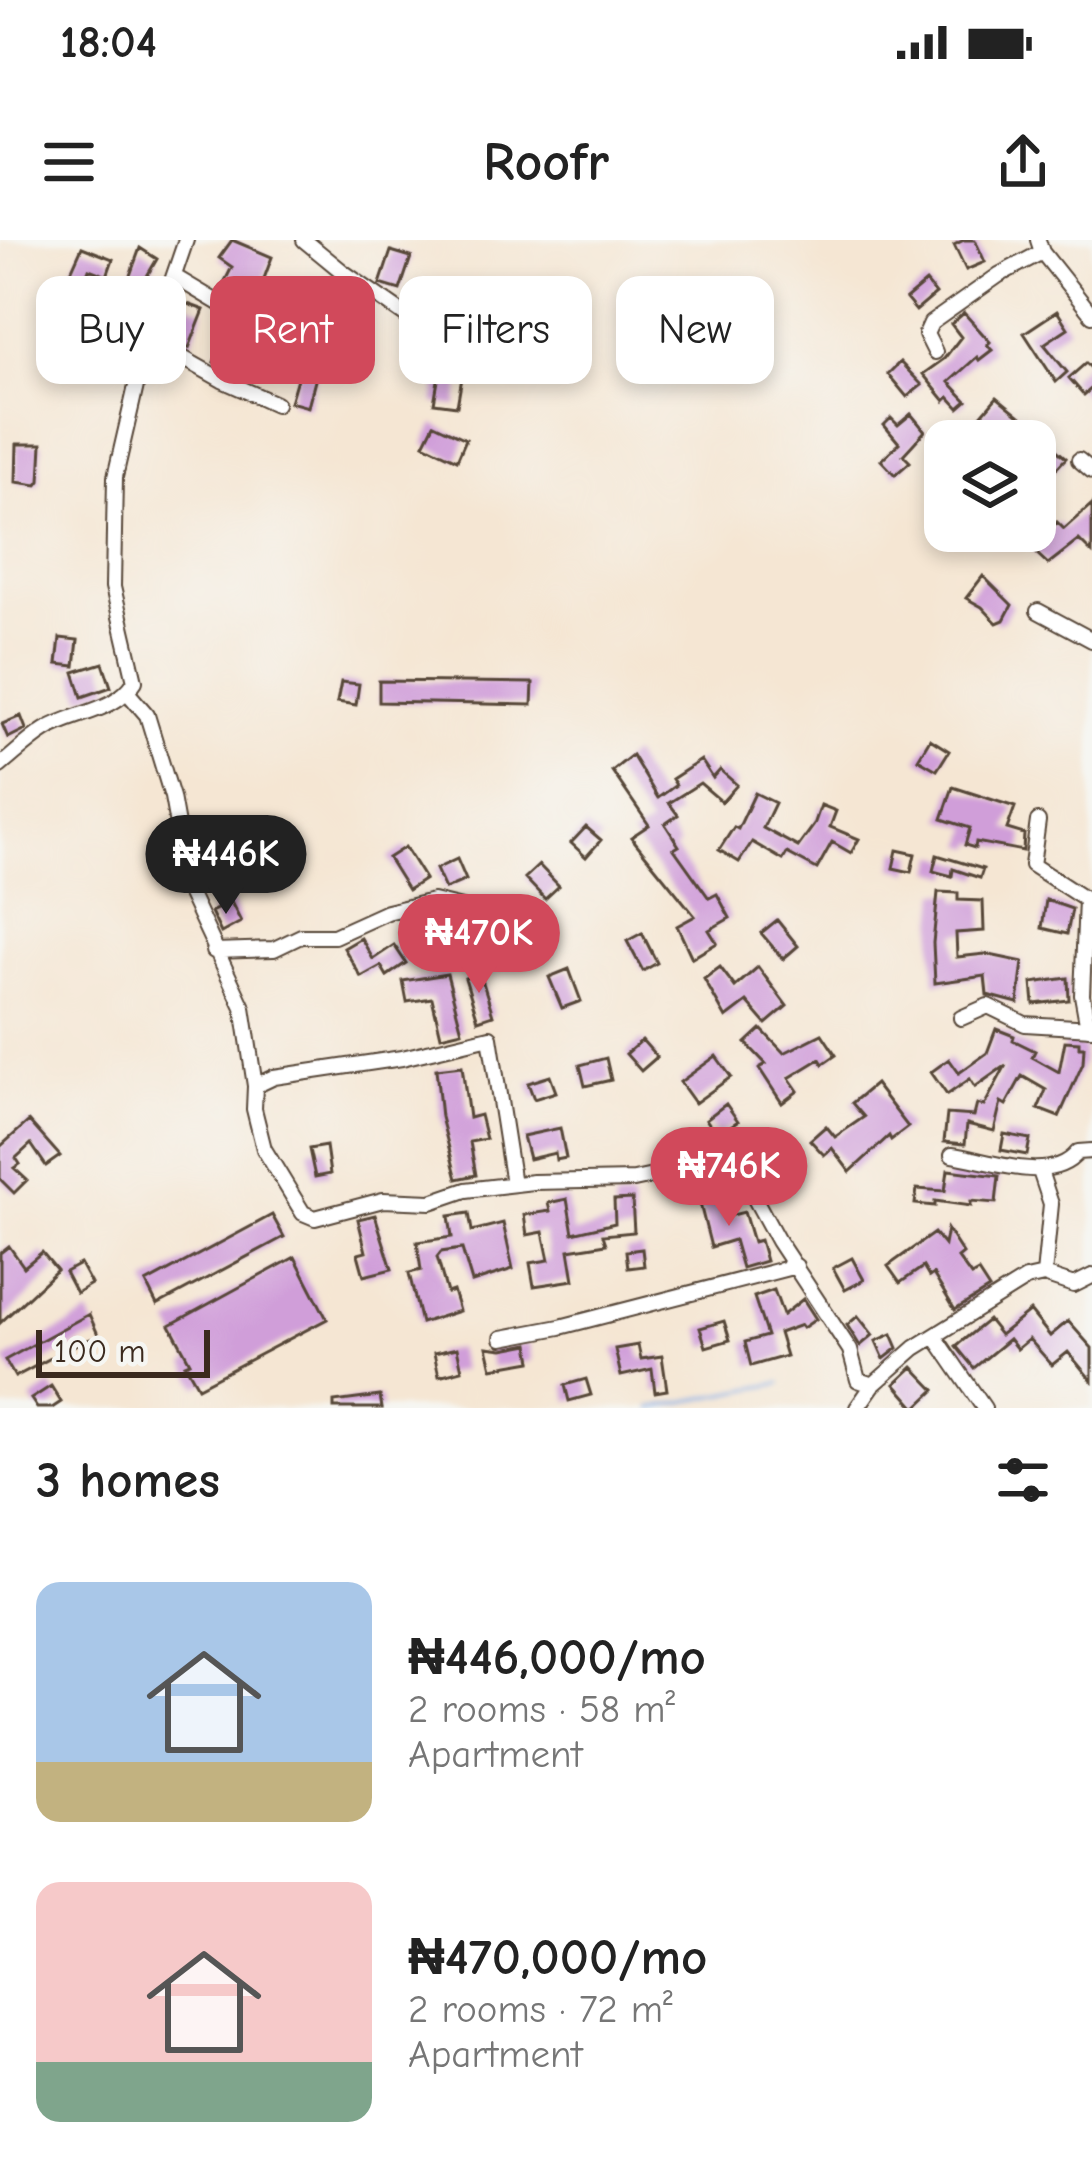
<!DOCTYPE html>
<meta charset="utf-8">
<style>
body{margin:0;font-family:"Comic Neue",sans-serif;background:#f6f6f6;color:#222;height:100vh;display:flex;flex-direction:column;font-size:45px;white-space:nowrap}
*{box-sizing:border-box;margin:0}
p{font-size:39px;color:#767676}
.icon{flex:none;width:66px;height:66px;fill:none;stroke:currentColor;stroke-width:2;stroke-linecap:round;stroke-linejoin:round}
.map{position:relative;height:1168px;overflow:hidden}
.side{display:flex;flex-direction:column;background:#fff;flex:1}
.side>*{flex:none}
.top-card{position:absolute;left:36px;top:36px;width:1020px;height:108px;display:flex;gap:24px}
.buttons{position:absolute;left:924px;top:180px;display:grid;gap:24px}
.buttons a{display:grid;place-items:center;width:132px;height:132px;border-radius:24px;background:#fff;box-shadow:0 6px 18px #0003;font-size:60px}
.scale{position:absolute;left:36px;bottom:30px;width:174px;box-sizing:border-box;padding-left:12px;border:6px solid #3b2a1e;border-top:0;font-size:33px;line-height:42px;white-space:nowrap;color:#3b2a1e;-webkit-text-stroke:9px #f6f6f2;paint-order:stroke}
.price{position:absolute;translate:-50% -102px;padding:0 27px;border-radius:42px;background:#d1495b;color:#fff;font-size:39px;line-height:78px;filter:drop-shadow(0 3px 6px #0008)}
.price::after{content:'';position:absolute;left:50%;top:72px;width:36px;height:27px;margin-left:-18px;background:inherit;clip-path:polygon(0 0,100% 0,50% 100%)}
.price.selected{background:#222;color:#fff}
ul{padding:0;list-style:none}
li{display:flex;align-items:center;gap:36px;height:300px;padding:0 36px}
li span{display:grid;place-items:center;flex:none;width:336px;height:240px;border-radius:24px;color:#555}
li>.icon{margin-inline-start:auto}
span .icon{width:144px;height:144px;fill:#fffc;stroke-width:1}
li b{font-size:51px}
h2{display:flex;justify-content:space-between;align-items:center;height:144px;padding:0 36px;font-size:51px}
.chip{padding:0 42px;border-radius:24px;background:#fff;box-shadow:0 6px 18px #0003;font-size:42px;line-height:108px}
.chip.selected{background:#d1495b;color:#fff}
.status{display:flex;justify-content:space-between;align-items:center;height:84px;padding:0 60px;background:#fff;direction:ltr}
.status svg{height:33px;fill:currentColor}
header{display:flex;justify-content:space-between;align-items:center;height:156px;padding:0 36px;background:#fff;font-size:54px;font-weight:700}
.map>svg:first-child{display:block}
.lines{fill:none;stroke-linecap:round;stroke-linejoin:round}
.stream{stroke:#7dabe6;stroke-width:3}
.building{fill:#d09ed9}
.minor-casing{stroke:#574639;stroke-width:18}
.minor{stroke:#fff;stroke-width:14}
</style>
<div class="status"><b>18:04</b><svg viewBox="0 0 49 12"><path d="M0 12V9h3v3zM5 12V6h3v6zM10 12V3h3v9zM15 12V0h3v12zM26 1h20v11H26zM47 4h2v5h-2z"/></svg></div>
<header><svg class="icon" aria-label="menu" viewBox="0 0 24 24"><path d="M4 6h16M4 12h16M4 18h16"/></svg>Roofr<svg class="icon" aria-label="share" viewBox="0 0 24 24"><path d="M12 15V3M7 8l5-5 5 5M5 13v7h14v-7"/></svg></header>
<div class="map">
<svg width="1092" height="1168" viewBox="0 0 1092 1168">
<rect width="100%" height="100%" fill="#f6f6f2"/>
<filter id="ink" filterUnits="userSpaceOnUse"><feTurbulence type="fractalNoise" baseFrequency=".00833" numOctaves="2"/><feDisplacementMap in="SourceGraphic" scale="24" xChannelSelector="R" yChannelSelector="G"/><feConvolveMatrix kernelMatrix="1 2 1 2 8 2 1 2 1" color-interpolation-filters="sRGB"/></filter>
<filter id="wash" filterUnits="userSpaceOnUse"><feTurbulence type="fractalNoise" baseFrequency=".004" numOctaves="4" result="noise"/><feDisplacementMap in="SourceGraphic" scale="48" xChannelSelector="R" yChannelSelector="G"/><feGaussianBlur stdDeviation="2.7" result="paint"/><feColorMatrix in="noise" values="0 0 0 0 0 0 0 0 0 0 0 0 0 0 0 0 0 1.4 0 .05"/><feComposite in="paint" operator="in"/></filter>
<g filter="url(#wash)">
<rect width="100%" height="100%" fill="#f5e6d3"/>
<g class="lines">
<path class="stream" d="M652 1168 781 1143"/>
</g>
<g id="blocks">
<path class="building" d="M232 0 272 17 259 52 282 65 272 82 220 51 232 27 219 18Z
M964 0H975L985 22 966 30 954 5Z
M82 7 113 19 107 36 89 29 80 51 65 45Z
M140 8 157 19 144 41 155 46 147 63 124 52Z
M391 11 411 17 400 50 380 44Z
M926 42 936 54 916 71 906 59Z
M305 48 326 64 311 83 291 64Z
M438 53 460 59 454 85 431 79Z
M185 63 204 70 189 108 171 99Z
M1057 71 1068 88 1044 104 1067 132 1056 142 1024 93Z
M964 73 990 102 987 105 992 110 979 120 977 117 949 142 967 161 959 168 949 157 945 161 923 134 944 119 961 97 951 84Z
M229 83 272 105 269 114 243 104 232 132 214 122Z
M900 122 922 145 907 157 888 134Z
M1086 123 1092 129V148L1084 155 1069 138Z
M300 128 317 133 308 167 290 162Z
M440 129 463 132 457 166 434 163Z
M997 157 1030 184 1017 201 995 188 980 201H959Z
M911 174 925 191 903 215 910 222 895 235 881 220 899 203 884 185 891 178 898 185Z
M434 184 466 199 457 220 424 204Z
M1047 202 1066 218 1054 231 1036 215Z
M17 204H42L40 241 37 245 16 242Z
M1092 264V313L1079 300 1048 324 1021 299 1029 291 1043 297 1057 282 1064 289Z
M983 336 1012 365 1004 380 997 383 982 367 966 358Z
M60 398 78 400 75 426 57 424Z
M103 423 111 447 82 457 74 432Z
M379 441 533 443 532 465 379 462Z
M341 442 359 444 356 465 337 462Z
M21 476 26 489 8 498 2 484Z
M930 499 949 511 937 530 918 519Z
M632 515 658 558 676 545 672 539 701 520 713 538 720 530 737 545 722 562 700 543 669 563 678 575 665 584 679 606 674 609 709 658 717 654 730 678 709 690 717 703 692 718 677 686 695 676 631 597 649 585 612 531Z
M953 547 1015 567 1007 589 1024 594 1023 611 976 602 975 608 965 605 970 588 942 579Z
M755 553 775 563 763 588 798 607 814 585 821 565 836 571 830 587 859 599 851 613 832 602 817 629 787 613 783 620 752 602 739 622 719 610 734 587 738 589Z
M586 587 601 600 586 617 571 603Z
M405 607 425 639 408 650 388 618Z
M897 610 915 614 911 632 893 628Z
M937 615 983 629 980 638 953 629 952 636 933 631Z
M457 619 466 640 445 649 436 629Z
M539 625 559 646 545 659 525 638Z
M938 652 958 653V660L983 661 984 691 956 693 957 717 985 714 1023 722 1018 763 987 755 985 736 935 743 933 703Z
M1046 660 1072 669 1067 694 1042 688Z
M231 662 241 682 221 693 211 672Z
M777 680 798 706 783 719 761 693Z
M501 683 514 707 495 717 482 693Z
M642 693 657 723 643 731 627 701Z
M361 698 373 719 394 705 406 723 387 736 381 726 361 737 344 708Z
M720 727 735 747 758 727 787 766 766 784 747 762 726 778 704 739Z
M569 729 581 761 562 768 549 737Z
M480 733 493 775 478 780 465 738Z
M447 734 462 791 441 796 432 758 407 762 403 741Z
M1068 738 1069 760 1034 764 1032 743Z
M761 789 784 813 822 794 836 815 823 824 820 819 789 838 798 851 782 863 759 828 766 824 746 803Z
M996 789 1014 796 1013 800 1035 811 1032 817 1059 832 1065 801 1079 802V807H1084L1083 823 1059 877 1038 869 1046 850 1022 836 1006 865 1001 862 994 891 967 884 965 904 944 902 947 874 974 876 977 864 984 866 1006 825 975 847 970 839 947 855 931 832 949 819 959 833 987 813Z
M642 800 657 817 641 831 626 814Z
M716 816 731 837 695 863 680 842Z
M606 818 611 840 585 846 580 825Z
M462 826 469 878 480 875 486 899 470 902 476 935 457 939 441 877 436 829Z
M550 836 556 852 534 859 528 843Z
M875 844 908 887 891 900 889 896 850 932 832 908 824 915 810 900 826 886 835 897 864 877 852 863Z
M726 864 738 881 717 895 706 879Z
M29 881 60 916 46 926 31 904 16 918 20 924 14 928 27 940 14 953 0 939V907Z
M560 888 566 918 556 920 555 913 529 919 523 896Z
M1004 894 1030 899 1027 915 1001 910Z
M326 906 330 934 315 937 309 909Z
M948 930 999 936 996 963 971 961V966L935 961V966L915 964 917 949 945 951Z
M719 947 725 977 744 972 753 1002 760 1000 766 1021 742 1028 734 1000 711 1007 697 952Z
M567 959 573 993 615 983 614 960 632 959 634 992 603 995 606 1004 569 1010 574 1040 534 1046 530 1023 549 1020 543 992 527 995 524 975 550 971 548 963Z
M469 973 472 991 503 983 513 1029 472 1042 462 1009 441 1012 437 1017 447 1053 453 1051 459 1071 421 1083 409 1033 421 1030 417 1002 452 997 449 976Z
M272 975 284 997 157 1065 146 1043Z
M375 975 392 1029 364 1036 358 1014 366 1012 358 979Z
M947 989 963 1014 958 1018 971 1036 978 1032 989 1049 955 1070 933 1034 929 1037 923 1027 900 1043 888 1026 934 993 944 1005Z
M9 1006 24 1027 42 1012 57 1030 0 1083V1013Z
M642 1009 644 1026 628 1028 626 1011Z
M295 1017 327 1079 198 1147 185 1124 190 1122 170 1085Z
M852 1018 864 1040 845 1050 833 1028Z
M80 1024 91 1044 76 1053 65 1032Z
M774 1050 783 1075 803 1059 816 1079 803 1088 801 1085 779 1093 786 1116 751 1126 745 1102 767 1096 754 1057Z
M1030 1071 1050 1096 1068 1081 1092 1108V1141L1068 1112 1052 1125 1029 1099 1017 1109 1009 1099 974 1128 956 1106 988 1080 1000 1095Z
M89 1074 99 1097 83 1101 15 1137 5 1120Z
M858 1076 873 1095 860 1106 847 1085Z
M724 1081 730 1100 706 1107 700 1088Z
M892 1094 898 1108 884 1119 876 1101Z
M529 1104 532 1121 492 1128 487 1107 503 1109Z
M638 1105 641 1119 662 1116 667 1150 655 1152 652 1129 621 1136 615 1109Z
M457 1108 462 1130 439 1136 434 1113Z
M913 1127 935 1150 916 1168 895 1144Z
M586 1139 591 1155 569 1161 565 1145Z
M51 1146 61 1162 52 1168H37L31 1159Z
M380 1156 382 1168H334V1162Z"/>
</g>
</g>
<g filter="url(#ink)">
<use href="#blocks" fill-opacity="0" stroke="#574639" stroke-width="3"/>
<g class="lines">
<g class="minor-casing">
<path id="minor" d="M304 0 343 32 464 116
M1038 0 1042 12 1092 75
M175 37 269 93
M151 100 222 140 276 164
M935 112 926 94 931 83 999 35 1042 12
M1079 220 1092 231
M1038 371 1092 400
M128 453 147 475 172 557 189 652 243 767 255 846 254 869 264 909 303 973 315 978 383 960 431 962 466 950 533 942 634 940 723 921 743 937 778 1001 850 1110 858 1140 873 1145 915 1108 1026 1039 1044 1035 1074 1045 1092 1036
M0 526C15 514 29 500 45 490 75 472 116 472 135 441L113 347 115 237 136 146 186 0
M1038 581 1032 625 1086 660 1082 755 1088 788
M214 711 274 709 301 696H334L387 672 433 661 478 672
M961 778 988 766 1025 784 1092 788
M255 846 274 837 402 818 490 797 513 944
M952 915C989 920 1051 946 1078 912L1092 911
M1040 931 1051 964 1044 1035
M502 1098 560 1087 796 1026
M936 1098 984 1168
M857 1168 873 1145"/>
</g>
<use href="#minor" class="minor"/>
</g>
</g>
</svg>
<div class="buttons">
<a><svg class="icon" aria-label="layers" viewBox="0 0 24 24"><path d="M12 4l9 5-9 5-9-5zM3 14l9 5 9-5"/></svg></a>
</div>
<div class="scale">100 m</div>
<b class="price selected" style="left:226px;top:677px">₦446K</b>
<b class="price" style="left:479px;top:756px">₦470K</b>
<b class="price" style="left:729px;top:989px">₦746K</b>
<div class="top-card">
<a class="chip">Buy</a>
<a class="chip selected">Rent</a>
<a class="chip">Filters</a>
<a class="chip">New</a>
</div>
</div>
<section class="side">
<h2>3 homes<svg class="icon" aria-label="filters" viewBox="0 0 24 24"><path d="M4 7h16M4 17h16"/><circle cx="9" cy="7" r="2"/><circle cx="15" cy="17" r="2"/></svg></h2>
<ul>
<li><span style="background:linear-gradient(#a9c7e8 75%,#c2b280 0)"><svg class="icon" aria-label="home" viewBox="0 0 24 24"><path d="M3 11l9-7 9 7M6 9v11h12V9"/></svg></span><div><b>₦446,000/mo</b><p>2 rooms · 58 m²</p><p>Apartment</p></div></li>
<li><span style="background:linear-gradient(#f6c9c9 75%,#7fa58c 0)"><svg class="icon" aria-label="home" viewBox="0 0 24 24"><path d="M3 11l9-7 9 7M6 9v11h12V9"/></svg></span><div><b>₦470,000/mo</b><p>2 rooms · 72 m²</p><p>Apartment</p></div></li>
</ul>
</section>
